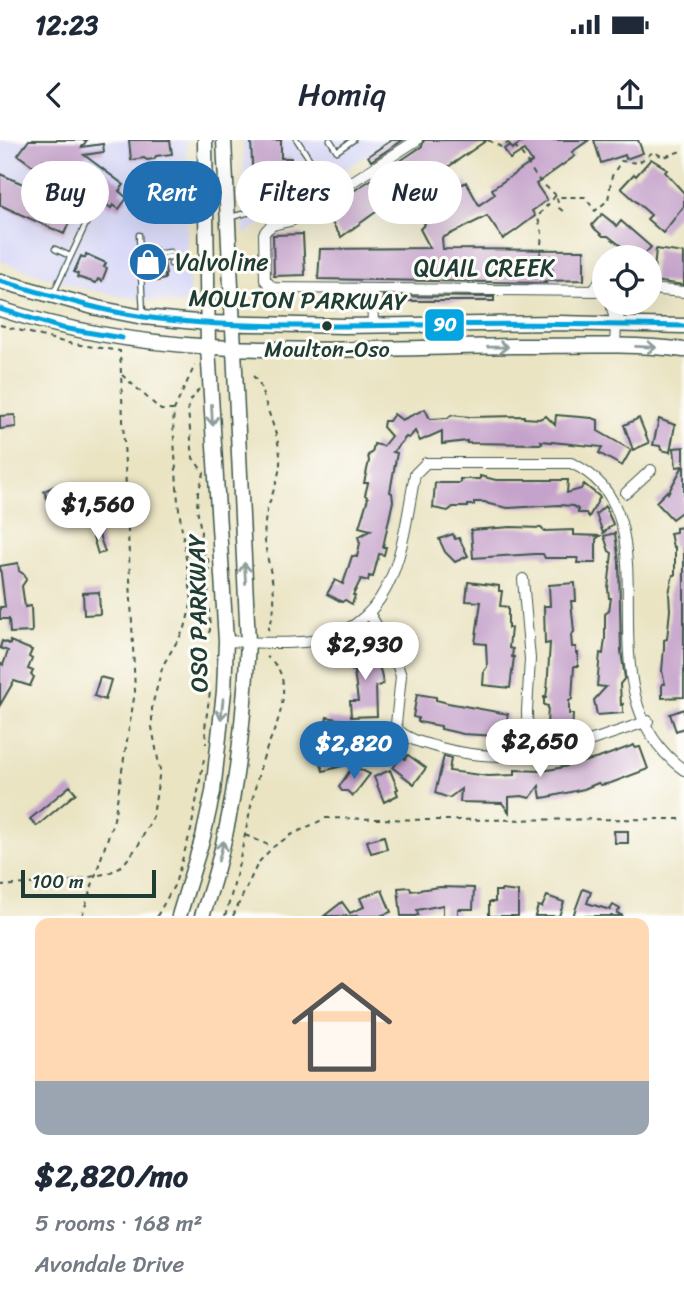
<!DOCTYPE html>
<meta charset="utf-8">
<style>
body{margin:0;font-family:Sriracha,sans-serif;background:#f2f2f3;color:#1f2937;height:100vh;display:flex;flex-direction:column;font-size:26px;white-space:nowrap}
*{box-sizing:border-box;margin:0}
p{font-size:23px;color:#747a83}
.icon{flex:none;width:38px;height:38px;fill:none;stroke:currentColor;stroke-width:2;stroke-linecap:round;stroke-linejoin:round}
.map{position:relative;height:776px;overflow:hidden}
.side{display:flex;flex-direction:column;background:#fff;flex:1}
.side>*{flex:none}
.guide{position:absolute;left:21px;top:21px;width:642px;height:63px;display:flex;gap:14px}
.buttons{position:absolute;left:592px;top:105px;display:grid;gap:14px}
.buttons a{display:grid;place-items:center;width:70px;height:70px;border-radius:50%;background:#fff;box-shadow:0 7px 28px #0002;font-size:35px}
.scale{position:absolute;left:21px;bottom:18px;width:135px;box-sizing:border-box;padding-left:7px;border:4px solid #1f3d34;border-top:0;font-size:19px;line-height:24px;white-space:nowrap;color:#1f3d34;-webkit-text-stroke:5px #fdfcf7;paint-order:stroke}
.price{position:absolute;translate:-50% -60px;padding:0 16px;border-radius:24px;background:#fff;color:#222;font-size:23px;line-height:46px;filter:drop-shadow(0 2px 4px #0008)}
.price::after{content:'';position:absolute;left:50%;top:42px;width:21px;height:16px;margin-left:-10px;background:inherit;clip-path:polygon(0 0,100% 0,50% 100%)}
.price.current{background:#1f6fb2;color:#fff}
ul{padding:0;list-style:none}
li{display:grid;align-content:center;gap:14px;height:371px;padding:0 35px}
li+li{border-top:2px solid #e0e1e3}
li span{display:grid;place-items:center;height:217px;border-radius:14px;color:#555}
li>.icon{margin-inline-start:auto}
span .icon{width:126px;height:126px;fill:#fffc;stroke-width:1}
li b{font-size:30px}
.chip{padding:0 24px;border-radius:32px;background:#fff;box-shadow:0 7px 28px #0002;font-size:24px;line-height:63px}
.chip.current{background:#1f6fb2;color:#fff}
.status{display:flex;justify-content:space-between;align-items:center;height:49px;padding:0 35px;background:#fff;direction:ltr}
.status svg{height:19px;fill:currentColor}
header{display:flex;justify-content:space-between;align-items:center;height:91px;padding:0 35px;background:#fff;font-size:32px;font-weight:600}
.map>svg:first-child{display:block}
.built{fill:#d7d7f8}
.building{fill:#c5a2cb}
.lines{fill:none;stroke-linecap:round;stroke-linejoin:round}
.service-casing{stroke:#3d5649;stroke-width:7}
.minor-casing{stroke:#3d5649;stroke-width:12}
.primary-casing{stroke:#3d5649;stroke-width:17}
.path{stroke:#3d5649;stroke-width:2;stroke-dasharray:5 5;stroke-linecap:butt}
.service{stroke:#fff;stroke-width:4.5}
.minor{stroke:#fff;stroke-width:10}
.primary{stroke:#fff;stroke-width:14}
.bus-1-casing{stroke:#fdfcf7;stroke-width:10}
.bus-1{stroke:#03a4df;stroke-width:5}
.oneway{stroke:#8f9e9a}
.bus-dot{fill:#1f3d34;stroke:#fdfcf7;stroke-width:2.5}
.labels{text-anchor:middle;stroke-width:6;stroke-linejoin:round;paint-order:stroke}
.bus-label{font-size:22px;fill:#1f3d34;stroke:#fdfcf7}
.poi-label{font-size:24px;fill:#1f3d34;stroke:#fdfcf7;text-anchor:start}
.street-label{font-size:24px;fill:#1f3d34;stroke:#fdfcf7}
.line-badge{stroke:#fdfcf7;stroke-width:2.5}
.badge-label{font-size:19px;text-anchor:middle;font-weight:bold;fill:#fff}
</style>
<div class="status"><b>12:23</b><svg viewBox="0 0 49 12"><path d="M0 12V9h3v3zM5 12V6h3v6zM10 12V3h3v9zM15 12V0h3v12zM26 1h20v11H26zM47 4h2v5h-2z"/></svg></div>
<header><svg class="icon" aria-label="back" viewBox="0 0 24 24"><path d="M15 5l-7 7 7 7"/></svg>Homiq<svg class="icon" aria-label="share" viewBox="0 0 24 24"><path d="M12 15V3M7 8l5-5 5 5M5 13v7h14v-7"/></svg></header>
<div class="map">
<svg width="684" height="776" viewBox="0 0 684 776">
<rect width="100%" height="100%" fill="#fdfcf7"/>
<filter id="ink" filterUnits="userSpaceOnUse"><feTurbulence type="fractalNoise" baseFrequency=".0143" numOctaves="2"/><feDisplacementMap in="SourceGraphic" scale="14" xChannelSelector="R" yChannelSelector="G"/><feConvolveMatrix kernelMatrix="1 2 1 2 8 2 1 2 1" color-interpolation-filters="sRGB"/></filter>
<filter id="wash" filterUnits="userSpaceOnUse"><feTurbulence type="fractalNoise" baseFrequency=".00686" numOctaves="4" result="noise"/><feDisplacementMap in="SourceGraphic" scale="28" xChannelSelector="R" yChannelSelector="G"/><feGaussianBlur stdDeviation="1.57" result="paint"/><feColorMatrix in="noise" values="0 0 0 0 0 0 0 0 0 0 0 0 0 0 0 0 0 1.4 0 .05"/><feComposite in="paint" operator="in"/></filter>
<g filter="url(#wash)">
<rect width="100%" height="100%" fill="#eae4c3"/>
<path class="built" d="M0 0H187V107L190 157 185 164 123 157 78 147 0 121Z
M243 0H390L244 95Z"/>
<g id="blocks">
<path class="building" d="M29 0H87L82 7 103 4 104 12 84 15 124 45 119 51 127 58 119 69 113 65 111 68 88 51 90 49 86 45 55 22 47 23 43 20 37 29 18 15Z
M129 0H170L172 14 156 16 154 19 147 20 144 18 131 20Z
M251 0H281V18H291V29H281L282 45 253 46Z
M392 0H403L371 21 368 16Z
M424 0H487L409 54H402L387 64 341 97 324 70 406 17 422 6Z
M525 0H589L572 12 575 16 536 44 547 60 532 71 535 76 515 91 503 99 487 76 442 98 443 109 584 110V140L545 141 546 143 318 139 320 109 430 108 420 89 425 84 414 64 431 55 432 57 448 49 449 51 466 42 479 65 495 54 492 49 532 22 524 10 510 19 504 9 510 5 512 9Z
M594 0H638L643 13 626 19 625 15 601 23Z
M651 19 664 27 667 30 665 32 684 53V66L663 93 647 79 651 75 621 48 634 34 636 36Z
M0 34 76 67 64 94 0 65Z
M602 74 617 86 621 81 651 107 642 117H636L608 96H603L595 89 592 85Z
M303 94 305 135 274 136 273 95Z
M157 108 158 119 164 123 166 134 165 135V139L157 141 156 136 149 135V131L153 126 147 121 145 113 149 112V110Z
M656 109 684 113V145L653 141Z
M86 114 106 123 104 127 107 128 102 141 98 139 96 143 77 137 78 134 74 132 81 116 85 118Z
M383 156 494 157V161H383Z
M425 269 430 279 448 278 451 275 470 277 524 276V278L539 279 546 276 555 285 556 275 592 278 598 280V291L631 310 622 326 599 313 602 307 541 301 542 304 467 303V301L442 304V291L420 301 415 291 409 298 406 297 393 312 397 313 390 352 392 353 393 361 383 407H386L384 415 379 414 373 437 369 436 368 441 361 439 353 455 355 456 352 464 345 460 342 462 327 454 335 440 343 444 352 416 357 417 360 403 358 397 371 390 359 387 368 358 365 355 368 343H364L369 321 368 315 372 313 374 304 383 306 391 296 383 287 384 281H389L394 274 402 280Z
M15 275 16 287 0 289V276Z
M639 278 649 303 633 310 624 285Z
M659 279 675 285 670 312 661 310 660 306 653 305Z
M684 307V370L672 379 656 362 667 351 668 353 683 326 676 327 674 308Z
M480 336 496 340H568L567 353 581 349 584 344 600 357 589 377 586 373H578V369L573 366 559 365 508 368 489 364 485 362H474V365H468V367H453L448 371 433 368 435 343H460V339H480Z
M57 345 70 378 57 383 44 351Z
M605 366 613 384 603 393 596 374Z
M511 387 541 388 544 391 574 390V395L600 396 596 399V423H577L578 418H545L543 414H535L473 418 471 390Z
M684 387V557L662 558V544H665L662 531 664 508V500L667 499 670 470 669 453 673 435H675V407H673L670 393 676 392V388Z
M97 389 105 412 98 414 91 391Z
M615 393 619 422 621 511 625 538 620 544 621 565 623 564V573L597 575 594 560 606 547 597 546 600 513 603 514 605 499V474L609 471 611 458H609L608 449 612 413 609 411 604 396Z
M453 394 455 399 459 398 468 416 455 422 445 412 439 399Z
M18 423 19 431 25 435 26 440 22 446 25 467 31 466 32 492 10 493 9 479H0V467H5L0 426Z
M468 442 499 446V451H502L500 466 508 467V488H511L509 508 513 509 512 517H514L510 548 483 545 484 531 487 527 486 504 475 503 481 462 466 461Z
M575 443 576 461H571L574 492 571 495 572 507H576V513H578V526H574L572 559 569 561V574H573L572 593 549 592V587H547L548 566 544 565V557H546L547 550 550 503 545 504 544 466H550L549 445Z
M99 452 100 474 84 475 83 453Z
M2 501 10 504V501L32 510 29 517 32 519 28 529 33 531 31 535 34 537 30 546 14 541 0 565V523L3 525 8 511 0 508Z
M369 505 381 532 383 544 376 547 377 576 351 577 350 561H358L354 531 349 529 350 522 347 515Z
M100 537 111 540 105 560 94 556Z
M417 554 436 557V560L448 563 508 574 503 599H495L496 596 463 594 441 589V586L418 582V578L413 577Z
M684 569V588L676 591 670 574Z
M327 577 353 582 350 597 347 596 344 606 350 624 323 631 319 617 324 615 323 612 338 607 329 597 323 596Z
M634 605 635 608 640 607 648 629 611 643 601 645 598 643 584 649 548 657 541 658 539 646 530 658 522 656 509 657V672L502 663 460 662 461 649 449 658 435 653 444 616 451 618 449 631 488 636 515 635V630L542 631 559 628 599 618Z
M408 615 426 628 414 644 393 628 402 616 405 619Z
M353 626 370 634 353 656 347 651H342L339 647Z
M390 630 398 649 396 650 398 655 384 662 374 637Z
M70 646 76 653 37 686 30 679Z
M614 691H628V703H615Z
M384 696 387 709 371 713 367 701Z
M410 747 411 751 440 747 474 748 473 769H458V776H443V765L417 770 418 775 415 776H401L398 748Z
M583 749 591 752 587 763 610 770 613 765 620 769 617 773 623 776H573Z
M382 750 391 772 380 776H324L342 762 350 773 364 767 360 758Z
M501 750 518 752V776H489V762H495V751H501Z
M547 756 564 762 559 776H535L538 766 542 767Z"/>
</g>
</g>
<g filter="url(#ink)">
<use href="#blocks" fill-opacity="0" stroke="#3d5649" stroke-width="2"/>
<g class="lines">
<g class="service-casing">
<path id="service" d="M330 0 337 11 353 0
M231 77 254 71 316 29 297 0
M139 95 143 173
M55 109 70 116
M162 113 170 112
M163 118 170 117
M171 124 205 122
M140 128 148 126
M53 154 91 73"/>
</g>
<g class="minor-casing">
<path id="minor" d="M417 0 293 80C281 84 270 82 264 94L265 140 273 148 604 151
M372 149 373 185
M595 149 604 133
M649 149 684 152
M611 163 616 185 615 206
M616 184 622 163
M626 353 651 330
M523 439 530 519 527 571 528 616
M369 473 393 512 401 536 396 584 398 590 375 605
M226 501C254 502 283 505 311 501 398 488 402 403 415 334L426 323H571C684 374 572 550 684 630
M398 590C409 600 423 603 437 607 516 629 574 607 648 581"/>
</g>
<g class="primary-casing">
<path id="primary" d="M0 141 97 168 143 177 207 183 343 186 558 183 684 186
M0 169C165 224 344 208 515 206 571 206 628 203 684 210
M179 776 203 697 213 652 224 551 226 501 208 207 205 0
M202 776C234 687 243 595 248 502L224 0"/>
</g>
<path class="path" d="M488 0 501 7 508 3C522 8 530 31 540 41 545 47 552 50 557 57H585L595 71 608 60 612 36 621 21 638 23 653 12 664 17 684 10
M557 58 559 68 564 72
M528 129H538
M554 129H539L542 93 538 78C540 71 550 64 555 56
M0 185 67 203 120 211 135 552 114 679 82 776
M122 235 161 270H173
M253 236 259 242C265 265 278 293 280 315 282 339 267 360 265 383 261 421 285 451 268 490
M199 249 189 263 188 271 193 318 204 333 198 352 197 369 201 391 200 406 208 419 209 426 208 459 210 483V490L198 518 199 532 210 551 205 588 206 604
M245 695 273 707 291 695 326 678 430 680 684 679
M0 746 71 741 109 733 123 725 138 706 153 676 160 630 152 587V566L163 525 185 488 192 461 178 362 173 283 174 270 195 225
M157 776 175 744 191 690 204 619
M225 776C241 727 247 675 261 625 268 601 282 580 283 554 284 538 280 526 267 517
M233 776 258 723 272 708"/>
<use href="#service" class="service"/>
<use href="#minor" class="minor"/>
<use href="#primary" class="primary"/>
<g class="bus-1-casing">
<path id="bus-1" d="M0 141C47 154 95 170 144 177 233 189 324 186 414 185 504 184 594 184 684 186
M0 169 62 188 122 198"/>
</g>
<use href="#bus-1" class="bus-1"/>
</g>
<defs><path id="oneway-shaft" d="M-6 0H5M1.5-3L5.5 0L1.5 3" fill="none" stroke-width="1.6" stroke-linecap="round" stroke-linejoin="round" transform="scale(1.75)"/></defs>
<g class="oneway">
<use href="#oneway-shaft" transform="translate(498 207) rotate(-1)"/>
<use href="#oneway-shaft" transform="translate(646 207) rotate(3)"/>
<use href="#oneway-shaft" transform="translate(212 275) rotate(87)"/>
<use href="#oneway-shaft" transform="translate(245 433) rotate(-93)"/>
<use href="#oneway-shaft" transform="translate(222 569) rotate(96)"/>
<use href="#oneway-shaft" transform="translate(221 711) rotate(-75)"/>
</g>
</g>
<defs>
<g id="shop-disc" transform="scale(2.0125)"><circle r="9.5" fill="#1f6fb2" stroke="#fdfcf7"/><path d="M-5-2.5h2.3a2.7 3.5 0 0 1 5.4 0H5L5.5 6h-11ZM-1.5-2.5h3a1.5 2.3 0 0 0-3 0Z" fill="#fff"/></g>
</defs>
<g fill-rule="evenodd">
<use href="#shop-disc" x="148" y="122"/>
</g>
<circle class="bus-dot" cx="327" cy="186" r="6"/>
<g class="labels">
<g class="bus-label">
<text x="327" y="217">Moulton-Oso</text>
</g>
<g class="poi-label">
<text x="175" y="130">Valvoline</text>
</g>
<g class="street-label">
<text x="484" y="136">QUAIL CREEK</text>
<text transform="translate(298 160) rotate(1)" y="8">MOULTON PARKWAY</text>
<text transform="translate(198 473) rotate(-91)" y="8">OSO PARKWAY</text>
</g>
</g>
<rect class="line-badge" x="424" y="168" width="41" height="34" rx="7" fill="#03a4df"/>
<g class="badge-label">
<text x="445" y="191">90</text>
</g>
</svg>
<div class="buttons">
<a><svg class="icon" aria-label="locate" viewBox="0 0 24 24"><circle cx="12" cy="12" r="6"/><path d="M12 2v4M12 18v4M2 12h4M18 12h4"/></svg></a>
</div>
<div class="scale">100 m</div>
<b class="price" style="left:98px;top:402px">$1,560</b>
<b class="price" style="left:365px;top:542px">$2,930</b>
<b class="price" style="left:540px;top:639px">$2,650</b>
<b class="price current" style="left:354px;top:641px">$2,820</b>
<div class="guide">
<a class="chip">Buy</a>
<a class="chip current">Rent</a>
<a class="chip">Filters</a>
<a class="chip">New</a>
</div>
</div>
<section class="side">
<ul>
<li><span style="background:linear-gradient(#ffd9b3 75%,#9aa5b1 0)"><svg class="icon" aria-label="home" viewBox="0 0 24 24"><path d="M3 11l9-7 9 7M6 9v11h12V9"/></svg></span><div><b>$2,820/mo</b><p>5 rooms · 168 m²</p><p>Avondale Drive</p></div></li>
</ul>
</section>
